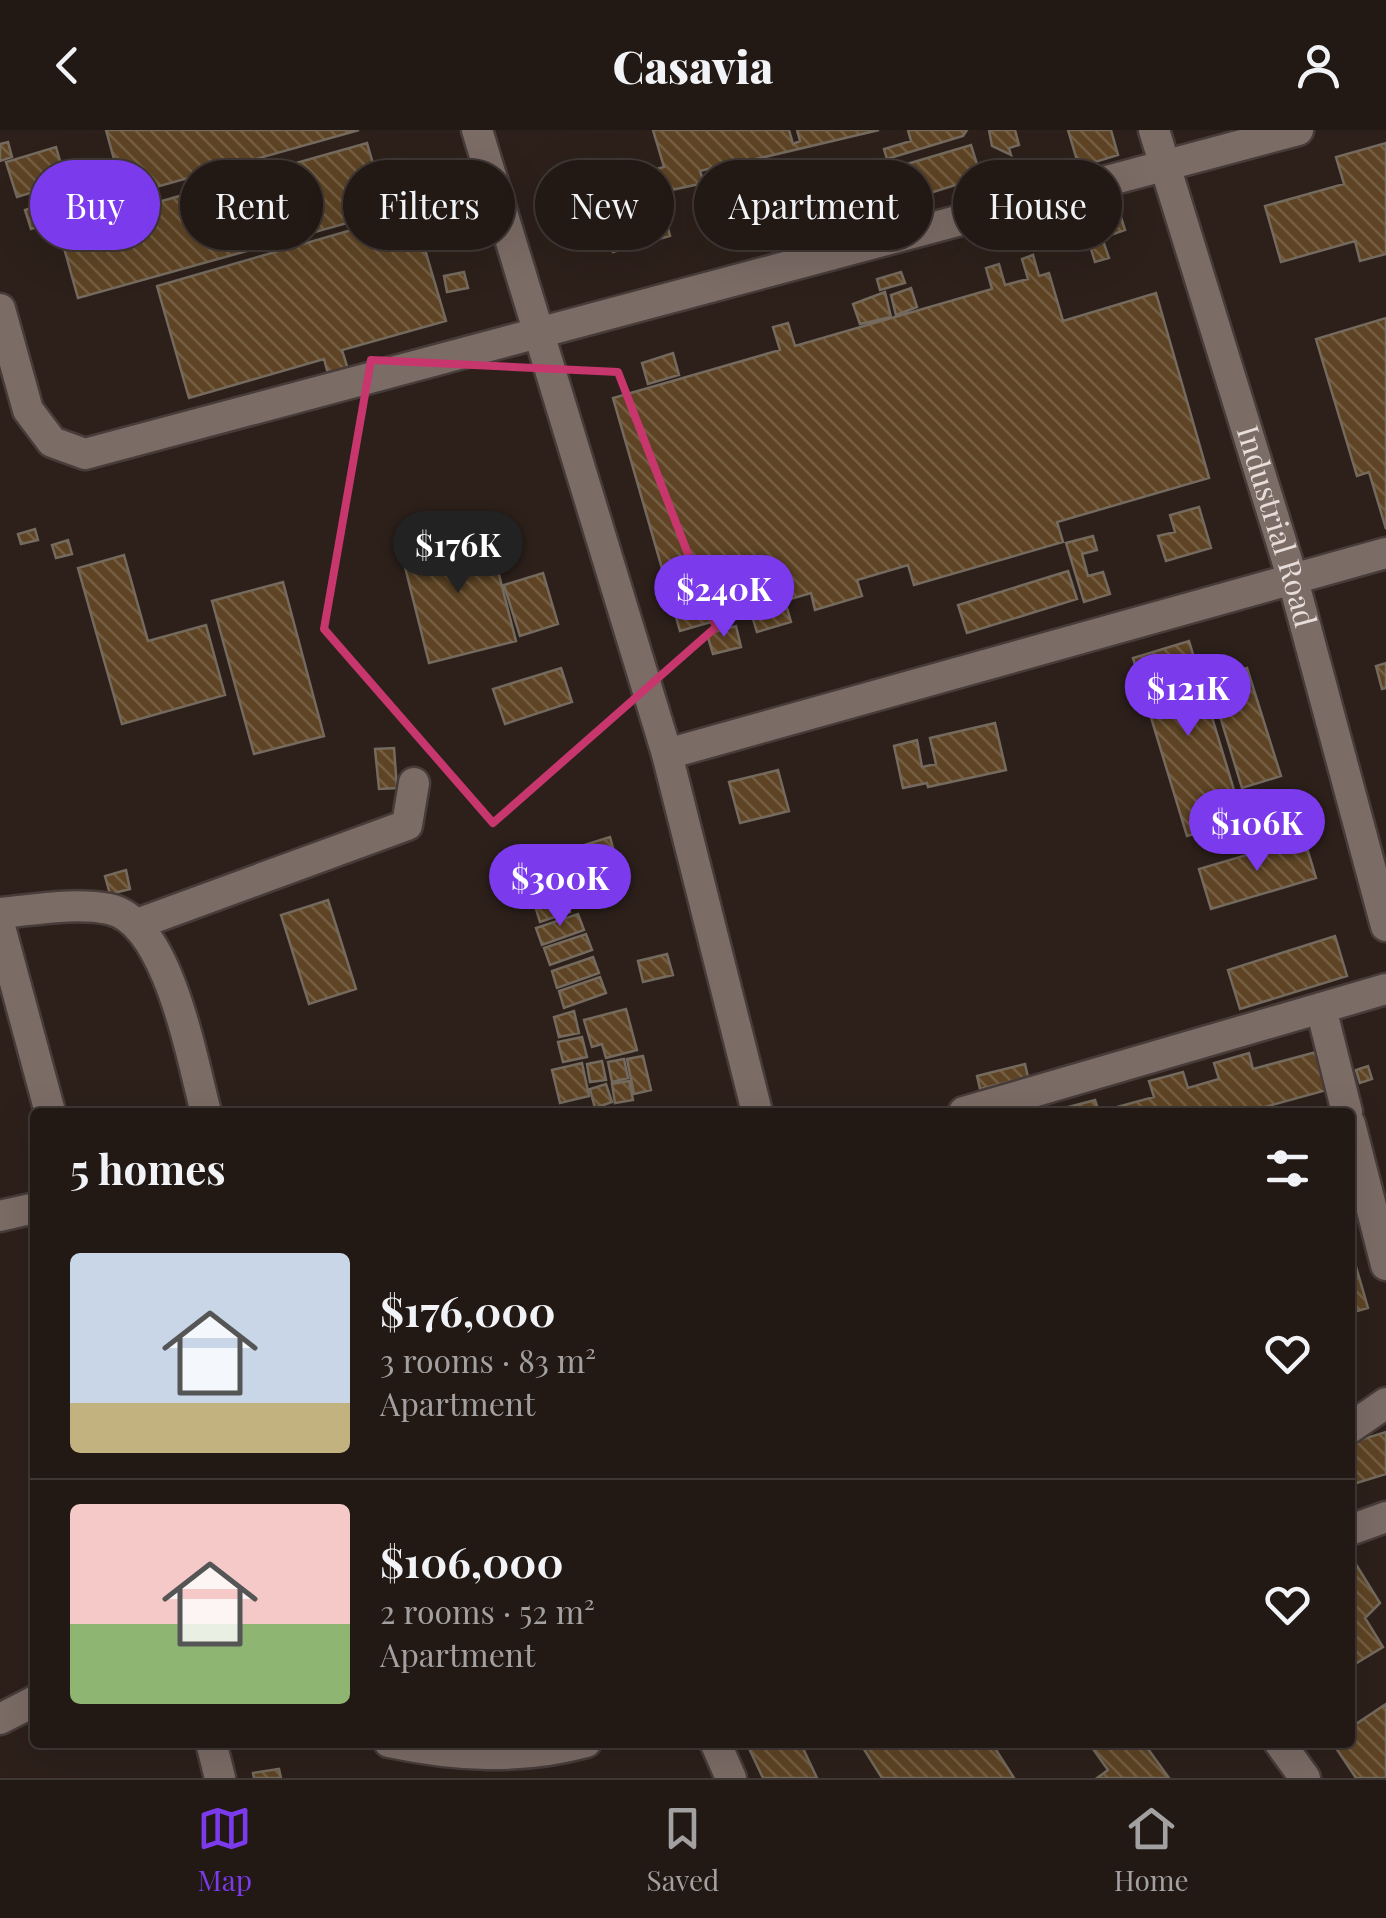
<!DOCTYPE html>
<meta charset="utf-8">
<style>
body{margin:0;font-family:"Playfair Display",serif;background:#2a211d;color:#f1f3f6;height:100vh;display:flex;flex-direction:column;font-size:38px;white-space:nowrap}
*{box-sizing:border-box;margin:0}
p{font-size:32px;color:#a2a0a0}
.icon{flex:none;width:55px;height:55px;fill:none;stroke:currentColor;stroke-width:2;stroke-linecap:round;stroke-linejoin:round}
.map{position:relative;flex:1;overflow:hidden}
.side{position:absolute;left:30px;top:978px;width:1325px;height:640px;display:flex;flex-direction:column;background:#221814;border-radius:10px;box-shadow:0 10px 40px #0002,0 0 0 2px #3f3734}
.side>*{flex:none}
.banner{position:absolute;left:30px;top:30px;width:1328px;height:90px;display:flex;gap:20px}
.price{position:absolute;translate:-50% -85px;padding:0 22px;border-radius:35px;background:#7c3aed;color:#fff;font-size:32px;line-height:65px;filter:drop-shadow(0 2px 5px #0008)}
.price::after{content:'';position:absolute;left:50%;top:60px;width:30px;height:22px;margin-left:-15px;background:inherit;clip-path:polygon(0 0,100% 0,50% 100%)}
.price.on{background:#222;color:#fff}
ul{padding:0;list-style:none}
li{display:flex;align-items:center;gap:30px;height:250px;padding:0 40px}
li+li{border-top:2px solid #3f3734}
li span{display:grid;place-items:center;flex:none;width:280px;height:200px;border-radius:10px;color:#555}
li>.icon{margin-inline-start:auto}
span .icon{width:120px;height:120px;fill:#fffc;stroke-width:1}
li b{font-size:42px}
h2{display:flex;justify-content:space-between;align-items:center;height:120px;padding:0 40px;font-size:42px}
.tag{padding:0 35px;border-radius:45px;background:#221814;box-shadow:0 10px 40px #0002,0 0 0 2px #3f3734;font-size:35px;line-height:90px}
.tag.on{background:#7c3aed;color:#fff}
header{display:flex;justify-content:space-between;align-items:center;height:130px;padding:0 40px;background:#221814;font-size:45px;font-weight:800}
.tabs{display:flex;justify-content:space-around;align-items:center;height:140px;border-top:2px solid #3f3734;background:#221814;font-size:28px;color:#a2a0a0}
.tabs a{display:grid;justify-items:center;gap:5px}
.tabs .on{color:#7c3aed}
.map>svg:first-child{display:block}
.building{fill:url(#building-back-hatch);stroke:#746a5e;stroke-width:2.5}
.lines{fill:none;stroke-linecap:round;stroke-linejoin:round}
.minor-casing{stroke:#473c39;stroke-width:35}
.minor{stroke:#7c6c66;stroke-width:30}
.marked{fill:none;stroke:#c8366e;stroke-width:8;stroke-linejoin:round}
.labels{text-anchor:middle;stroke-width:8;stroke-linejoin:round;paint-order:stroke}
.street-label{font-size:30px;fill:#e7ddda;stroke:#2d201b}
</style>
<header><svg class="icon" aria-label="back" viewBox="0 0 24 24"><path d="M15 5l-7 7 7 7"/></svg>Casavia<svg class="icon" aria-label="person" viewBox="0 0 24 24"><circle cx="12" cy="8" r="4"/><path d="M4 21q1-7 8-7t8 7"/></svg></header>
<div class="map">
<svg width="1386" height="1648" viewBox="0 0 1386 1648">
<defs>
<pattern id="building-back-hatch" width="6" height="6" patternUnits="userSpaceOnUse" patternTransform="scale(2.5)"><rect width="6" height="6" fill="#5e4424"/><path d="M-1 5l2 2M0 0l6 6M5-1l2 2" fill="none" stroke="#755f43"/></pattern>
</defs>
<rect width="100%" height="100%" fill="#2d201b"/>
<path class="building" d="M106 0H359L124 66Z
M653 0H789L793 14 800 11 797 0H879L735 34 722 48 719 36 700 41 704 53 667 61 672 77 663 79 670 106 613 122 595 56 664 37Z
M908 0H967L963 6 887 29 884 19 911 11Z
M989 0H1015L1019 15 1009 18 1011 25 992 16Z
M1068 0H1111L1118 25 1079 37Z
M8 12 12 27 0 31V14Z
M367 13 387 82 78 168 59 100Z
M1386 13V124L1360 131 1355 111 1281 132 1265 76 1344 54 1336 27Z
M971 15 981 47 876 80 883 102 868 106 861 84 758 115 748 81Z
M56 17 64 45 73 42 80 68 65 73 60 54 17 67 6 32Z
M52 71 59 90 31 99 25 80Z
M1119 81 1125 100 1108 106 1102 86Z
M414 82 446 191 342 220 351 249 331 255 324 229 189 268 157 156Z
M1100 102 1109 128 1095 132 1087 106Z
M1033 125 1039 146 1049 143 1063 191 1156 163 1209 348 1057 392 1063 412 914 455 908 435 857 450 862 466 815 480 811 463 680 501 613 268 780 220 773 197 788 193 795 216 992 159 986 138 999 134 1005 155 1028 149 1022 129Z
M464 142 468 158 447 162 444 146Z
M901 142 905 153 880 160 877 149Z
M911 158 917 177 896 185 891 165Z
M885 162 891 187 860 194 853 174Z
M1386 188V399L1369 342 1357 346 1316 209Z
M673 223 679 245 648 254 642 233Z
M1199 377 1211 418 1166 431 1158 406 1175 402 1170 385Z
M487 398 516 511 429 533 401 421Z
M35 399 38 410 21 414 18 404Z
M1093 406 1097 420 1082 424 1088 446 1103 442 1110 464 1084 472 1066 413Z
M68 410 72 424 56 428 52 415Z
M124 425 148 511 206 495 225 565 122 594 78 438Z
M1068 441 1077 469 967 503 958 475Z
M543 443 558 494 520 506 504 455Z
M283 452 324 606 254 624 212 471Z
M787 478 791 492 757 502 753 489Z
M736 496 741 517 713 524 707 504Z
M1189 511 1243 690 1187 706 1133 528Z
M1386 533V558L1382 559 1376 536Z
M561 538 572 572 505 594 493 559Z
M1247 538 1281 646 1242 658 1209 550Z
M995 593 1006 640 928 657 927 653 903 658 894 616 917 610 922 637 936 634 930 608Z
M394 618 397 658 379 659 375 619Z
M778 640 789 681 740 693 729 652Z
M610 707 625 762 599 769 584 715Z
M1304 708 1316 748 1211 779 1199 739Z
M562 727 569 746 528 761 521 742Z
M126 740 130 759 110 764 105 746Z
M562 757 570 782 540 792 532 766Z
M328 770 356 859 309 874 281 785Z
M578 784 584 800 542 815 536 798Z
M586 804 592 820 550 835 544 818Z
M1335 806 1347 846 1240 879 1228 840Z
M667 824 673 845 643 852 638 831Z
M593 827 599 843 557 858 552 841Z
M600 847 606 863 564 878 559 861Z
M626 879 637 920 606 928 602 914 592 917 584 890Z
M574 881 579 903 559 907 554 887Z
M582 907 587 927 563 932 558 912Z
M1316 922 1327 960 1246 982H1066L1065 978 1095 970 1099 982 1154 967 1149 951 1183 942 1188 958 1219 949 1214 933 1249 923 1253 939Z
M643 926 651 960 634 964 627 929Z
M624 929 628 948 612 952 608 932Z
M602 931 606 950 590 952 587 934Z
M582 933 589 966 560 973 552 940Z
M1025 934 1028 947 980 959 977 946Z
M1368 936 1372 949 1360 953 1356 940Z
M629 951 633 970 615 973 612 954Z
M606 954 612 972 595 978 590 959Z
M1350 1116 1368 1178 1350 1183Z
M1386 1302V1344L1350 1355V1313Z
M1352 1428 1380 1473 1365 1488 1383 1517 1350 1537Z
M1386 1574V1648H1356L1332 1612H1350V1598Z
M746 1612H800L817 1648H763Z
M919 1612 922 1617 930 1612H991L1014 1648H882L860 1613Z
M1101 1612H1143L1169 1648H1097L1108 1640 1093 1619Z
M279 1639 281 1648H254L253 1643Z"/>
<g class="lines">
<g class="minor-casing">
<g id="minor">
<path d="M477 0 667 624 757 982"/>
<path id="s1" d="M1154 0 1293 450 1386 796"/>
<path d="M0 179 28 280 52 312 85 324 1298 0"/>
<path d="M667 624 1386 423"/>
<path d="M0 783C34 780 75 772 109 779 169 791 192 932 206 982"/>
<path d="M137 794 407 695 414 653"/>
<path d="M0 797 50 982"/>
<path d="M1321 878 1347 982"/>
<path d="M964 982 1386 859"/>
<path d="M1350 994 1386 1135"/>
<path d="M0 1086 35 1078"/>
<path d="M1350 1298 1386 1273"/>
<path d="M1350 1400 1386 1387"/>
<path d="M0 1589 35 1571"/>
<path d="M211 1612 220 1648"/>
<path d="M389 1612C455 1626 520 1630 586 1612"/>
<path d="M715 1612 731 1648"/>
<path d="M1279 1612 1305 1648"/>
</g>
</g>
<use href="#minor" class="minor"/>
</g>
<path class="marked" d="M371 230 618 242 716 497 493 693 324 499Z"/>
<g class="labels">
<g class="street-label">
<text dy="10" stroke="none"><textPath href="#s1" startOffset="415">Industrial Road</textPath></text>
</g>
</g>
</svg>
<b class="price on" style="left:458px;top:466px">$176K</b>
<b class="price" style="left:724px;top:510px">$240K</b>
<b class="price" style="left:1188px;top:609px">$121K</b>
<b class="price" style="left:1257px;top:744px">$106K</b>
<b class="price" style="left:560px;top:799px">$300K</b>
<div class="banner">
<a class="tag on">Buy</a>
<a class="tag">Rent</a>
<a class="tag">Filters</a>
<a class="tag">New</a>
<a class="tag">Apartment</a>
<a class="tag">House</a>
</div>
<section class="side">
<h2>5 homes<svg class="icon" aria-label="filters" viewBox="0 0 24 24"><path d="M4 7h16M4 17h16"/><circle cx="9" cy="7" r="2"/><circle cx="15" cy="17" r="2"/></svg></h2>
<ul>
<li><span style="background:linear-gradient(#c9d6e8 75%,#c2b280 0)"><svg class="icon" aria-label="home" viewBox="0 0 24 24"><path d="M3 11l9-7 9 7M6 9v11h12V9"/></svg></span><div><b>$176,000</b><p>3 rooms · 83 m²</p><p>Apartment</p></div><svg class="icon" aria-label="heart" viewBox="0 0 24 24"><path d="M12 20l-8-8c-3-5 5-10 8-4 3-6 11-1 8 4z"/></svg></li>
<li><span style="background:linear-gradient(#f6c9c9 60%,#8fb573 0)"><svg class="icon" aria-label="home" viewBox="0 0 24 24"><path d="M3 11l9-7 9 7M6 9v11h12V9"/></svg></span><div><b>$106,000</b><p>2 rooms · 52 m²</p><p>Apartment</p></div><svg class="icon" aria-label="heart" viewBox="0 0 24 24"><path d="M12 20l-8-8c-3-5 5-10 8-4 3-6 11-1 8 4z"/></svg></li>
</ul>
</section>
</div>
<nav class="tabs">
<a class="on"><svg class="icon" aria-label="map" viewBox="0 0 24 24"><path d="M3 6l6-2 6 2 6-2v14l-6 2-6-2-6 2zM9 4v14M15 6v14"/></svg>Map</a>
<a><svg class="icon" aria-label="saved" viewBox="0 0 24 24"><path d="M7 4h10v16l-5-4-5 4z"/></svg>Saved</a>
<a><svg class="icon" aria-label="home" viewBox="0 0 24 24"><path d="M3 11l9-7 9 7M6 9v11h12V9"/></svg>Home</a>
</nav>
